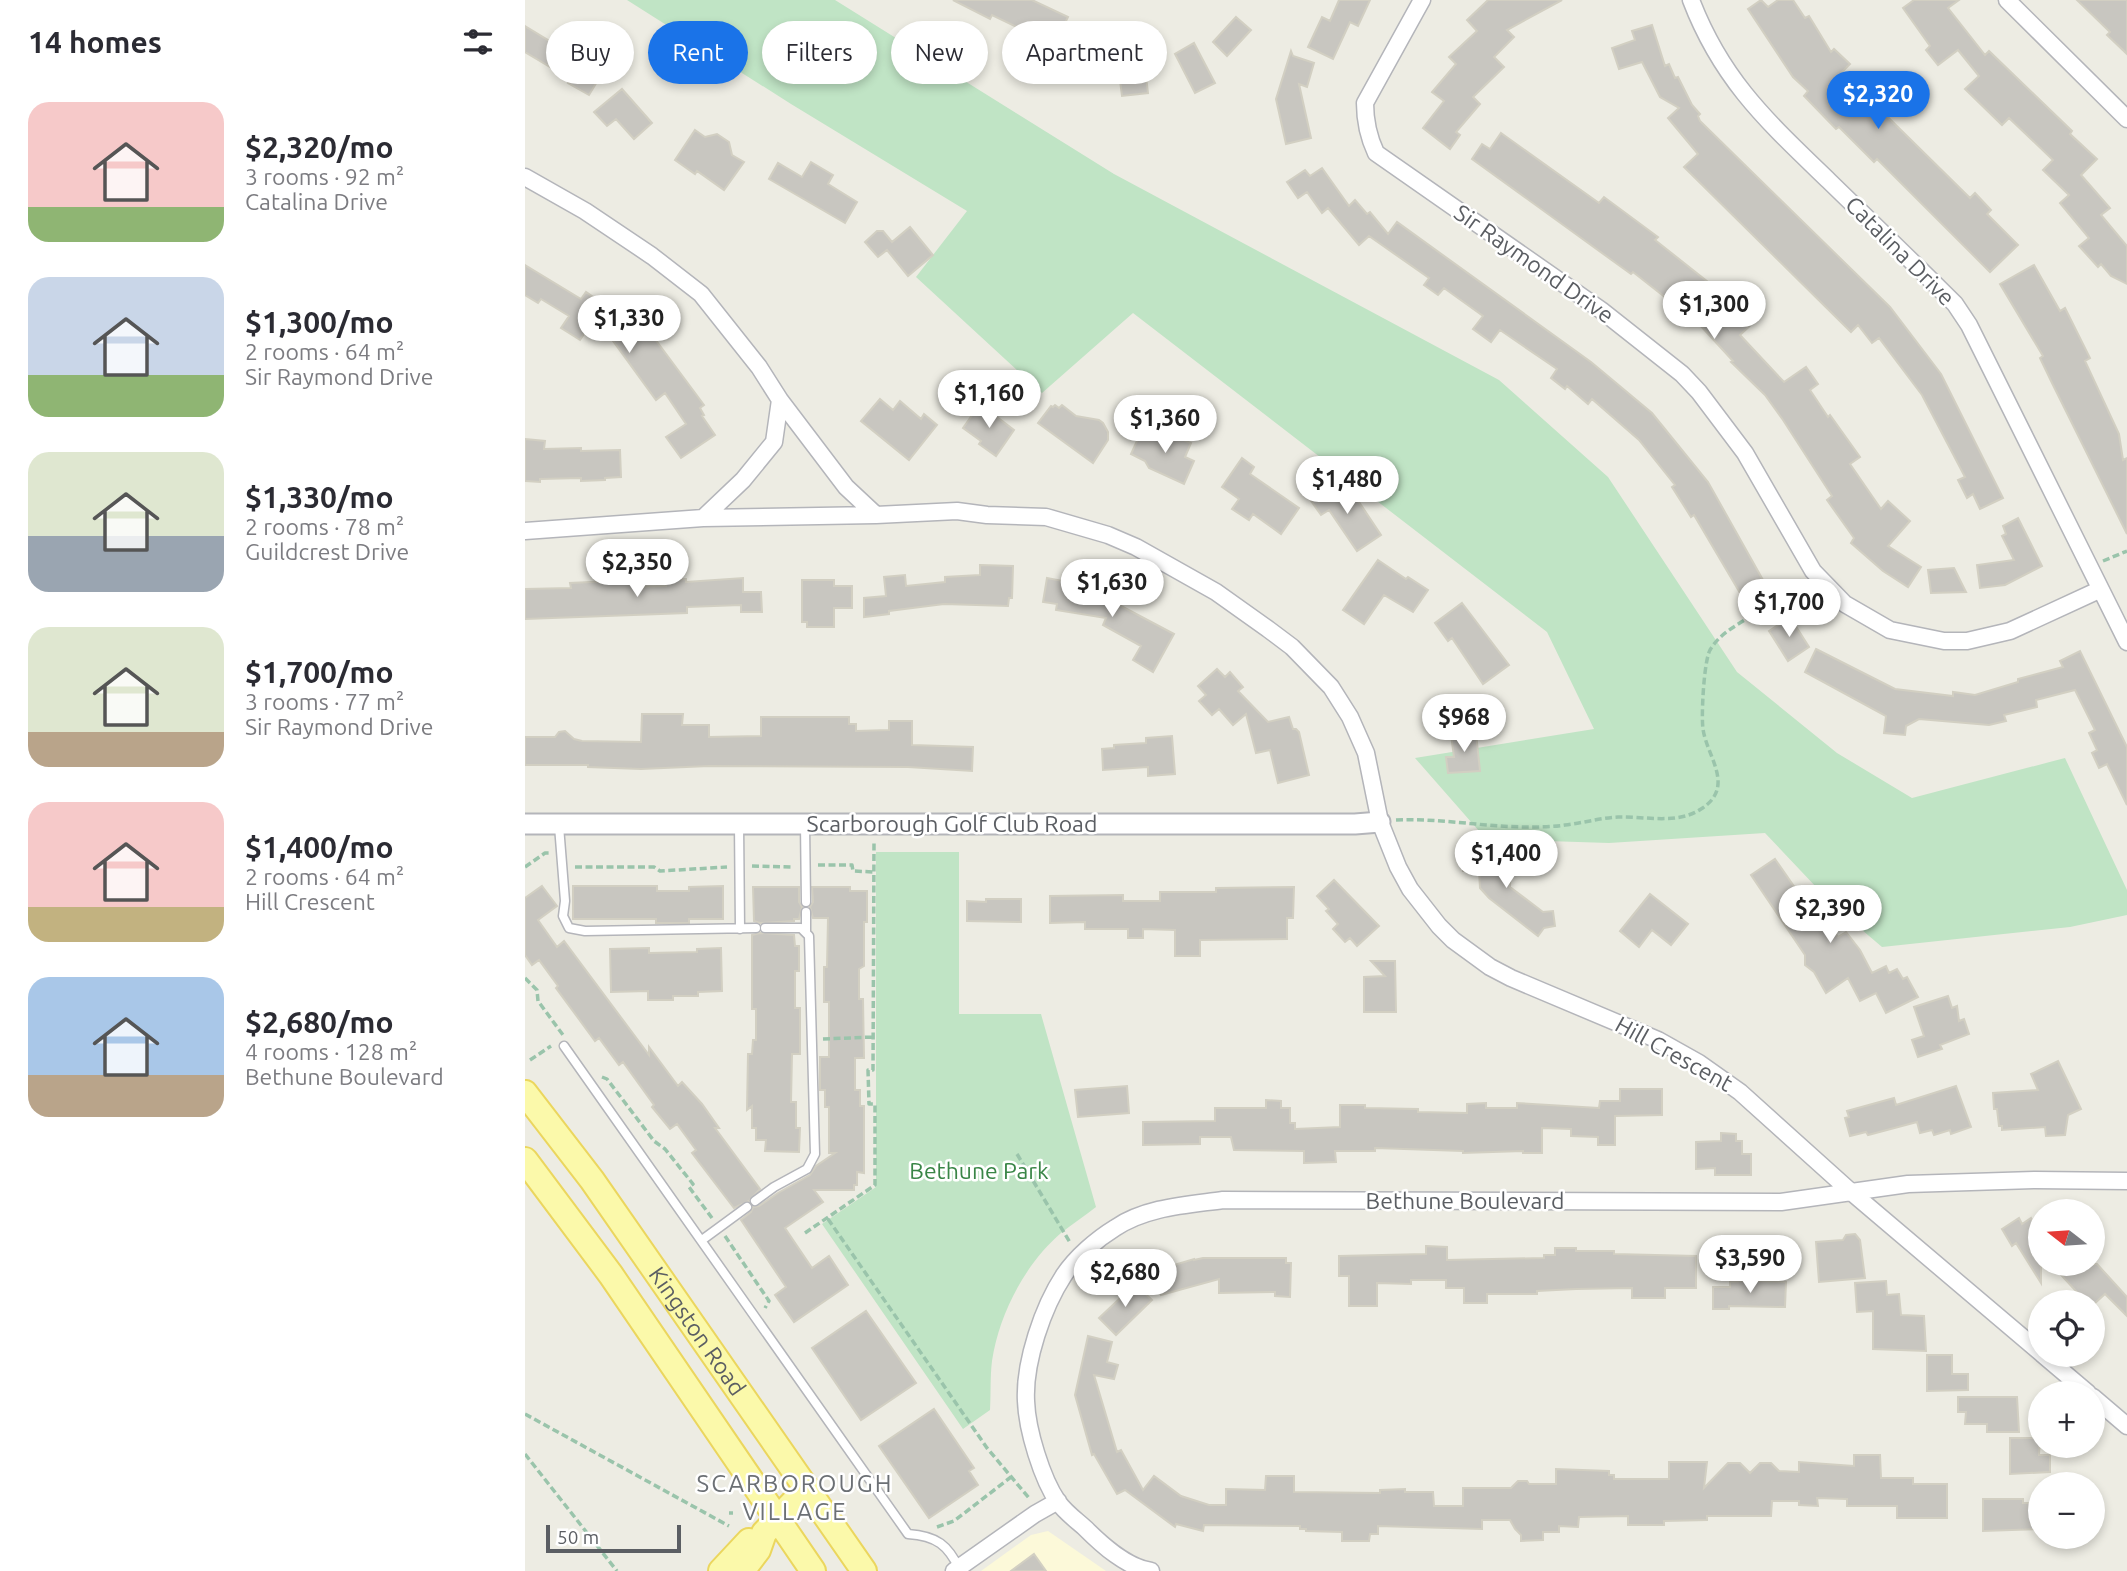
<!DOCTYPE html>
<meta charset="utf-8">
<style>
body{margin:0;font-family:Ubuntu,sans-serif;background:#f2f2f3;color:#2b2b33;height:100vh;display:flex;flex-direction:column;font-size:26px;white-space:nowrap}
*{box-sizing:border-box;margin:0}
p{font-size:23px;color:#7c7c81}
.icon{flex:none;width:38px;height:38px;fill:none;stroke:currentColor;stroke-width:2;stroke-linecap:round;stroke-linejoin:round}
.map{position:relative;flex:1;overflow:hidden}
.details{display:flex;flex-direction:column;background:#fff;width:525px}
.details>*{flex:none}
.top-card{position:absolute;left:21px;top:21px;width:665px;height:63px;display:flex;gap:14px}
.needle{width:46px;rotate:287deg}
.controls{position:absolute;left:1503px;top:1199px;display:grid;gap:14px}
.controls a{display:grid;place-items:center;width:77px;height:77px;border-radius:50%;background:#fff;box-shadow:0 4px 10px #0003;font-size:35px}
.scale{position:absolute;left:21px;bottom:18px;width:135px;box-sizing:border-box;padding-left:7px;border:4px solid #5b5e63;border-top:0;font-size:19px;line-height:24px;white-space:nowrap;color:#5b5e63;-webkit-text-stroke:5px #fff;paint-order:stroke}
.price{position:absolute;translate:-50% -60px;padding:0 16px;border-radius:24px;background:#fff;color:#222;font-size:23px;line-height:46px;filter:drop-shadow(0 2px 4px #0008)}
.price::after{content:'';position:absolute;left:50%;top:42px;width:21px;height:16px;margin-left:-10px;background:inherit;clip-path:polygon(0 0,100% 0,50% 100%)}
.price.current{background:#1a73e8;color:#fff}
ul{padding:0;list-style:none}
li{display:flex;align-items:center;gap:21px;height:175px;padding:0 28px}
li span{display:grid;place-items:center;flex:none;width:196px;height:140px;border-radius:21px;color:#555}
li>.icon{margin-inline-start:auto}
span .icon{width:84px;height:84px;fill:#fffc;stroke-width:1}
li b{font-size:30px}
h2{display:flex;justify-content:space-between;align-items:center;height:84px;padding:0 28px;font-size:30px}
.tag{padding:0 24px;border-radius:32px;background:#fff;box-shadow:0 4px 10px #0003;font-size:24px;line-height:63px}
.tag.current{background:#1a73e8;color:#fff}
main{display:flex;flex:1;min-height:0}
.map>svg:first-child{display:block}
.commercial{fill:#fcf9d9}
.green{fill:#c0e4c5}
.building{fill:#c8c6c0;stroke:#d2cfc2;stroke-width:2}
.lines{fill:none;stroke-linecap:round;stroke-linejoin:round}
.service-casing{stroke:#b4b5ba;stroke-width:11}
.minor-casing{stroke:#b4b5ba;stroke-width:19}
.tertiary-casing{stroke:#b4b5ba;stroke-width:23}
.primary-casing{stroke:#ebd65e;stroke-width:28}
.path{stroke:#9ac4ab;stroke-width:3.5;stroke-dasharray:7 3.5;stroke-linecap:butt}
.service{stroke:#fff;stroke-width:8}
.minor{stroke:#fff;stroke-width:16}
.tertiary{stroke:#fff;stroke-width:19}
.primary{stroke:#fbf9aa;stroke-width:24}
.labels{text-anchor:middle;stroke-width:5;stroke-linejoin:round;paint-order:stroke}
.street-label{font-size:23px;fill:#5b5e63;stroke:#fff}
.park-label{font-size:23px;fill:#398546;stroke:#fff}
.neighbourhood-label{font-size:24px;letter-spacing:2px;fill:#6c7075;stroke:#fff}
</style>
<main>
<section class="details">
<h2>14 homes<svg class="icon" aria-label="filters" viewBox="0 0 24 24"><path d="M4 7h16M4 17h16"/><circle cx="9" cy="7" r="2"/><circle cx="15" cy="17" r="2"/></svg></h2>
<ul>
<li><span style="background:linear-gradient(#f6c9c9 75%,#8fb573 0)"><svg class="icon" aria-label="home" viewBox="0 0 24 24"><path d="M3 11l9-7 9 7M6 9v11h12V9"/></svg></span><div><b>$2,320/mo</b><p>3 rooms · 92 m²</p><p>Catalina Drive</p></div></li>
<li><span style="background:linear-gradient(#c9d6e8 70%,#8fb573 0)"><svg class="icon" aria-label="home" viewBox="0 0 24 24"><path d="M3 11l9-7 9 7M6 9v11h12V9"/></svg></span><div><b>$1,300/mo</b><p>2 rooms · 64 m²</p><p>Sir Raymond Drive</p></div></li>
<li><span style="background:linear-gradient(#dfe7d0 60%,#9aa5b1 0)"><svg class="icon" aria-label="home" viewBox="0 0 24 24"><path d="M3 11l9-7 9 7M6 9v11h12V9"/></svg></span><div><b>$1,330/mo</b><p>2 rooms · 78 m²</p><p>Guildcrest Drive</p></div></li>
<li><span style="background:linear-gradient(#dfe7d0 75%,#b9a48a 0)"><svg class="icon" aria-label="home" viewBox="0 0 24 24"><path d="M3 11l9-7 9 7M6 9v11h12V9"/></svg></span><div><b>$1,700/mo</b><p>3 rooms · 77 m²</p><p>Sir Raymond Drive</p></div></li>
<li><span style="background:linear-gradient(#f6c9c9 75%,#c2b280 0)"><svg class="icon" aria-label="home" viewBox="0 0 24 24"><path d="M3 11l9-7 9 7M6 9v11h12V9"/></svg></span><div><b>$1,400/mo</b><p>2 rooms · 64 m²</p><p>Hill Crescent</p></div></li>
<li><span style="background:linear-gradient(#a9c7e8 70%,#b9a48a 0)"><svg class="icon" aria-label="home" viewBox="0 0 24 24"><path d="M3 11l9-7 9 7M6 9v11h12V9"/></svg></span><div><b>$2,680/mo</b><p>4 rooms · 128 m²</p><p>Bethune Boulevard</p></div></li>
</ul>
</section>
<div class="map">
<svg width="1602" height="1571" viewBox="0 0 1602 1571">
<rect width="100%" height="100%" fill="#edece3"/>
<path class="commercial" d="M523 1531 581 1571H456L506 1535Z"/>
<path class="green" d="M102 0H310L589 174 974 380 1083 477 1212 672 1312 753 1387 798 1540 758 1602 890V915L1545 927 1357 947 1310 907 1240 833 1084 843 961 839 890 758 1069 729 1022 632 608 313 517 393 391 277 442 211 266 104Z
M351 852H434V1014H516L571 1207C560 1216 547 1224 536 1233 500 1264 474 1314 467 1361 465 1377 466 1394 465 1410L438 1429 297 1224 351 1187Z"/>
<path class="building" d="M428 0H507L543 17 540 23 548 27 537 49 467 15 465 19Z
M814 0H845L833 26 825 22 808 59 783 47 797 17 805 21Z
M963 0H1037L982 30 989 37 969 57 979 67 948 97 955 104 931 132 935 135 925 149 898 128 919 101 907 92 931 64 924 57 952 31 942 20Z
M1236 0 1243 7 1253 0H1268L1280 18 1284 16 1306 52 1309 49 1325 64 1317 72 1445 198 1450 193 1466 210 1462 214 1493 245 1465 272 1352 159 1349 162 1314 127 1311 129 1279 96 1283 91 1268 77 1223 9Z
M1389 0H1434L1423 8 1460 55 1464 51 1547 131 1545 134 1572 159 1556 175 1585 208 1576 215 1602 246V284L1586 276 1576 264 1573 267 1554 246 1564 238 1535 203 1544 195 1518 170 1528 160 1484 118 1477 125 1440 89 1454 76 1433 50 1413 65 1401 50 1405 46 1378 8Z
M1552 0H1602V54L1582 35 1585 32Z
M711 17 726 30 702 56 688 42Z
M1127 25 1140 66 1144 64 1150 78 1153 77 1167 105 1175 114 1173 116 1175 121 1365 307 1416 374 1478 498 1455 509 1448 494 1442 498 1433 480 1440 477 1397 395 1354 338 1347 343 1333 325 1326 332 1159 167 1173 154 1143 118 1154 108 1135 97 1117 62 1094 69 1087 48 1110 40 1107 31Z
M0 26 33 46 36 40 81 67 64 95 43 83 45 79 0 52Z
M669 43 690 83 670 93 650 54Z
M618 51 623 93 597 96 594 73H545V54L585 55Z
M766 51 768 56 789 63 782 87 774 84 786 138 761 144 751 99Z
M97 89 127 123 109 139 91 119 82 126 69 112Z
M170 130 180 137 192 134 204 142 207 155 219 162 199 190 172 171 170 174 150 160Z
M976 133 1074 203 1079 197 1133 237 1130 240 1202 297 1227 324 1215 335 1259 382 1281 367 1293 384 1285 390 1303 417 1305 415 1335 457 1325 464 1356 509 1363 501 1385 521 1363 546 1396 567 1383 587 1358 571 1326 543 1329 538 1302 500 1307 496 1258 420 1240 395 1206 362 1208 361 1174 324 1108 272 1106 274 947 159 957 144 965 149Z
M286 162 308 175 303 184 332 202 320 223 244 179 253 163 277 177Z
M797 168 824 206 830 200 842 214 845 212 863 234 872 222 1066 362 1127 413 1183 482 1243 589 1221 603 1169 515 1166 517 1147 487 1150 485 1114 440 1067 399 1063 404 1042 386 1040 389 1026 378 1032 369 975 330 966 342 948 329 958 316 919 288 913 295 899 285 904 278 844 236 834 245 803 208 797 213 782 192 773 198 762 182 780 170 785 176Z
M385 227 408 255 383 276 362 250 353 257 340 242 352 231H358L367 242Z
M0 265 56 299 61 292 81 306 80 308 90 315 89 316 122 338 127 335 179 405 175 408 179 415 177 416 190 435 156 458 141 437 161 424 140 393 131 400 80 330 73 339 61 331 55 340 36 328 44 316 16 299 13 303 0 295Z
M1509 265 1535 311 1540 308 1565 358 1560 361 1594 434 1598 460 1602 458V534L1527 383 1515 358 1518 356 1475 284Z
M355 399 368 410 375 401 396 419 399 414 412 425 384 460 336 421Z
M455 404 489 430 471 456 454 444 456 441 438 428Z
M530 405 534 408 537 405 551 416 574 420 578 423 583 432V440L568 463 513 423 526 406 528 407Z
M616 432 624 435 632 433 648 438 649 436 666 443 660 457 669 461 659 484 624 468 620 461 606 454Z
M0 439 20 441 19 449 56 448V451L95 450 96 477 80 478V480L56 481V478L15 479V482L0 481Z
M717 458 729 467 725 474 774 508 756 534 728 514 724 520 707 509 714 499 697 487Z
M806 483 819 503 830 496 856 535 832 551 804 510 796 515 784 498Z
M1493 518 1517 566 1480 585 1455 588 1452 565 1489 560 1477 536 1481 534 1478 526Z
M853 560 881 579 883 577 903 590 888 612 859 595 839 624 818 610Z
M455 565 488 566 487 598H484L483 606 419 604 364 611V614L339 617V598L361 596 359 577 380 575 381 586 420 582V577L455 575Z
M1429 568 1441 592 1406 593 1403 570Z
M218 578V592H236L237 612H216V605L162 607V613L0 619V589L46 588 45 583 109 580 110 587 141 586V580L161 579V582Z
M522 578 543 582V585L582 591 581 598 649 634 628 672 608 660 616 646 578 625 581 618 531 610 532 604 518 602Z
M277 580H309V586H327V608H309V627H282V622H277Z
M937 603 984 665 958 684 927 638 923 641 910 623Z
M1265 617 1284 647 1263 661 1244 631Z
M1291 649 1370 689 1428 696V692L1450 695 1493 682V679L1538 667 1535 661 1555 651 1602 747V805L1582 764 1574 768 1567 753 1572 750 1564 733 1570 730 1550 690 1511 700 1512 707 1479 715 1481 721 1464 725 1394 719 1381 726 1380 735 1359 733 1361 716 1280 672Z
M692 669 700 677 705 672 718 687 713 691 743 722 764 717 768 729H771L774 732 784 775 753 783 745 750 731 753 721 714 708 725 694 709 687 715 674 701 681 695 673 686Z
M117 714H158L157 725H184V737L236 736V717H324V724H331V731L364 730V721H387V745L448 747 447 771 383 767 184 766 116 769 63 767V765H0V737H30L34 732 40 731 49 739 57 741 116 742Z
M951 733 955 771 923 773 921 757H929L926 735Z
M647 736 650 774 623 776V767L578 770 577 749 589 748V745L621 743V738Z
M939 853H986L985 887 1018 912 1028 911 1030 926 1019 928 1013 936 964 898 955 888 954 871H938Z
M1250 859 1291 918 1297 914 1313 937 1321 932 1335 950 1347 973 1361 966 1364 973 1372 969 1378 979 1382 977 1393 997 1361 1013 1351 993 1335 1001 1323 978 1301 993 1289 972 1280 965V955L1226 875Z
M809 880 854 926 832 946 825 938 820 942 808 929 813 924 801 911 804 909 792 896Z
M17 886 32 906 13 920 32 947 39 941 124 1055V1047L153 1086 157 1082 177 1104 194 1128H190L235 1189 224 1201 209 1208 167 1153 171 1150 152 1124 145 1129 127 1107 129 1105 98 1062 94 1065 74 1038 70 1041 31 988 33 986 14 960 7 965 0 955V898Z
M48 886H132V891H164V887L198 886V919H164V923H131V919H48Z
M228 887H274V902L277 907 274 919H269V921L235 923 229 921Z
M287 887H325V891H342V922H339V966L334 969V999H338L339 1058H330V1090H335V1106H339V1173L332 1172V1185H329V1190H289L298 1202 260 1228 287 1268 304 1256 323 1285 269 1322 250 1295 261 1287 216 1220 226 1212 228 1207 234 1206 253 1193 285 1175 291 1166 310 1153H304V1107H300V1090H295V1057H304V1002H299V967H302L303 918H288L285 907 288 902Z
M769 887 768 918H762V939L675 940V956H650V930L618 929V938H603V929H560V922L525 923V896L598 895V901H635V892H691V888Z
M1125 894 1163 924 1146 945 1127 930 1114 947 1095 931Z
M461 899H496V922L442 921V901L461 902Z
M235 933 269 935 270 946H274V971H270V1008H275V1054H267L266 1102H271V1128H275L274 1152 240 1151 241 1140H231V1128H227V1106L222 1110 223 1054H227L228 1040H231V1009H227V935Z
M124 948V953L172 952V949L196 948 197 991 173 992V996H148V1000H123V991L86 992 85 949Z
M846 961H870L871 1012H839V977L860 976Z
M1423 996 1427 1008 1432 1006 1434 1021 1439 1019 1444 1034 1415 1045 1417 1049 1393 1057 1387 1040 1399 1036 1389 1007Z
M1533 1061 1556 1109 1543 1115 1540 1135 1521 1136 1520 1127 1477 1130V1126H1474L1472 1109H1469L1468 1093 1513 1090 1506 1074Z
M602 1086 604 1113 553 1117 550 1090Z
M1431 1086 1446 1127 1426 1134 1425 1130 1409 1135 1407 1130 1395 1133 1392 1122 1343 1135 1341 1132 1325 1136 1320 1118 1324 1117 1322 1111 1369 1098 1371 1105Z
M1095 1089H1137V1115L1090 1116V1145H1073V1137L1046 1136V1129L1017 1128V1153H998V1151L938 1153V1151L850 1148V1151H810L811 1162 779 1163V1151L709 1150 706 1137H675V1144L618 1145V1122L690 1121V1108H741V1100L756 1101V1108H765V1123H770V1129L815 1127V1105H840V1108L893 1109V1112L942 1113V1104L961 1103V1108H992V1103L1074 1108 1075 1101H1095Z
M1196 1133 1211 1134V1141H1217V1154H1226V1175H1190V1168L1171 1169V1142L1196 1141Z
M1494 1218 1497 1224 1506 1218 1510 1225 1516 1222V1283L1491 1243 1487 1246 1477 1229Z
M1330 1234 1335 1240 1340 1278 1294 1282 1291 1242 1318 1240 1321 1235Z
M901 1246 922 1247V1260L1019 1258V1255H1030V1248H1051V1251H1089V1254L1171 1256V1288H1140V1298H1107V1288L1051 1289 1012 1291V1294H962V1303H939V1288H921V1280H886V1284L852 1283V1306H824V1276H814V1256L901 1254Z
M678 1258H761V1263H766L765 1297 750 1296V1292L694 1293V1279L636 1295 629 1271 669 1259V1260Z
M1526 1264H1572L1602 1297V1316L1580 1294 1568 1305V1302H1561Z
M1221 1281 1261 1282 1260 1307 1204 1306V1309H1188V1287H1205V1282Z
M1361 1281 1362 1295 1374 1294 1376 1315 1399 1316 1401 1351 1348 1349V1311L1332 1312 1330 1283Z
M610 1284 627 1300 591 1335 574 1318Z
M341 1311 391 1383 336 1420 287 1348Z
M563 1336 587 1342 582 1362 593 1365 589 1379 569 1375 592 1452 596 1450 618 1490 629 1476 656 1496 684 1505H701V1489L740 1490 741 1476H769V1492L855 1493V1490L880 1489V1492H908L909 1506H938V1488H986L993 1481H1002L1004 1484H1031V1469L1084 1471V1475H1089V1479H1144V1462H1182L1179 1488 1203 1463H1215L1225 1473 1235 1463H1246L1254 1471 1274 1472V1462L1329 1466V1455H1355L1356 1478H1388V1484H1422V1518H1372V1506H1322V1499L1292 1498 1293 1506 1274 1505V1501H1247L1246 1516H1182V1520L1139 1521V1525H1103V1516L1054 1517 1053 1527 1034 1526V1532H1018V1540L996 1541V1535L990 1529 985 1520H957V1529L853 1526V1534H845L844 1541H817V1532L781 1531V1529H775V1526L679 1525 678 1531 651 1524 650 1527 600 1490 592 1494 569 1454 567 1455 550 1395Z
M1402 1355H1427V1374H1443V1390L1402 1391Z
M1433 1397H1492L1494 1432H1462V1424H1440L1441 1412H1433Z
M409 1409 449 1468 444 1471 453 1485 404 1518 354 1446Z
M1485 1438H1515L1514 1455H1525V1472L1485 1474Z
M1458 1499H1498V1503H1516V1529L1458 1531Z
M509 1554 521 1571H486Z"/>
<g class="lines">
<g class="service-casing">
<path id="service" d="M214 824 215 929
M280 824 281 902
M34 826 40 901 38 916 44 928 60 931 231 928
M281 912V931
M39 1046 383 1534C412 1536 423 1545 435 1570
M230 1201 249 1187 282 1169 290 1154 284 936 276 928H240
M177 1240 222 1207"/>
</g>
<g class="minor-casing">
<path id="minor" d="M897 0 840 103C840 122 843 136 851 153L1076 310 1157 374 1174 392 1220 453 1288 571 1320 604 1365 630 1419 641H1442L1485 631 1574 590
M1166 0C1197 81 1243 122 1304 181 1346 222 1388 262 1430 304L1444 325 1602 642
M1482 0 1602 119
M0 177 60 211 127 256 176 294 234 367 255 400 321 487 351 515
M178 518 218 480 249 442 255 400
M0 531 178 518 351 515 432 511 462 515 521 517 583 535 611 547 691 592 743 629 767 647 806 687 825 717 841 753 855 822 873 867 885 889 914 926 928 940 965 967 986 978 1133 1040 1174 1063 1215 1092 1325 1191 1516 1353
M1517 1354 1563 1393
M1568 1397 1602 1426
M429 1571 510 1514 533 1501
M626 1571C601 1567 577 1545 560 1528 551 1520 540 1512 533 1502 517 1479 502 1430 501 1401 499 1362 518 1307 539 1275 551 1257 572 1239 590 1228 621 1207 662 1205 698 1200L1256 1202 1383 1184 1510 1180 1602 1181"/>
</g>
<g class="tertiary-casing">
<path id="tertiary" d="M0 824H830L855 822"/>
</g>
<g class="primary-casing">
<g id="primary">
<path id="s1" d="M0 1093 67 1180 339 1571"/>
<path d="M0 1160 86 1275 288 1571"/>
<path d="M196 1571 224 1541"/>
<path d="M217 1571 233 1550 239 1533 282 1488"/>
</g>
</g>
<path class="path" d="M1578 561 1602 551
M871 820C915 818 959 827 1003 827 1015 827 1028 827 1040 825 1058 823 1075 818 1093 817 1119 816 1152 825 1176 809 1211 787 1182 757 1178 729 1176 715 1179 661 1185 650 1196 631 1217 623 1234 611 1249 601 1264 591 1277 580
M293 865H327L328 871 349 872
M227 866 269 867
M0 867 20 853H25
M50 867H129L135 871 202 867
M0 978 12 990 13 1001 38 1035
M298 1039 349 1037
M5 1060 26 1046
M77 1077 82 1079 129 1141 140 1149 168 1184 164 1187 187 1218
M492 1154 546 1244
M303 1219 462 1448 504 1498
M280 1233 350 1185V1104H344L343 1070H348L349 842
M200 1236 244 1301 240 1308
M0 1414 204 1526
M0 1454 92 1571
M204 1513H208
M412 1527 429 1521 486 1477"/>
<use href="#service" class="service"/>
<use href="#minor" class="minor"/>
<use href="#tertiary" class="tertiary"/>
<use href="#primary" class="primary"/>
</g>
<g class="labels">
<g class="street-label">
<text transform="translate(1375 251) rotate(45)" y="8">Catalina Drive</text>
<text transform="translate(1009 264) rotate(35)" y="8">Sir Raymond Drive</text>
<text x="427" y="832">Scarborough Golf Club Road</text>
<text transform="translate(1149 1054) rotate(29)" y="8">Hill Crescent</text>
<text x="940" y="1209">Bethune Boulevard</text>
<text dy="8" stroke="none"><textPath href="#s1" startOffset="294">Kingston Road</textPath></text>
</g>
<g class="park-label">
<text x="454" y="1179">Bethune Park</text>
</g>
<g class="neighbourhood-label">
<text x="270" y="1492">SCARBOROUGH<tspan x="270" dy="28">VILLAGE</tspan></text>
</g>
</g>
</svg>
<div class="controls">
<a><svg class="needle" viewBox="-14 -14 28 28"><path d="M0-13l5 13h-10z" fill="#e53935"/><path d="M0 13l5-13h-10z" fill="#7c7c81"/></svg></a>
<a><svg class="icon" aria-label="locate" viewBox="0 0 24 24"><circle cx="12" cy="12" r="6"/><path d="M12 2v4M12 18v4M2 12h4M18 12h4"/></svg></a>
<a>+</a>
<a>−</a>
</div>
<div class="scale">50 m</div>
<b class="price current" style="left:1353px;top:131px">$2,320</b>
<b class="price" style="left:1189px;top:341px">$1,300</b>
<b class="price" style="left:104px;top:355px">$1,330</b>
<b class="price" style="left:464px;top:430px">$1,160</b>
<b class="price" style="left:640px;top:455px">$1,360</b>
<b class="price" style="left:822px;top:516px">$1,480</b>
<b class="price" style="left:112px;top:599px">$2,350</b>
<b class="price" style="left:587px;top:619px">$1,630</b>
<b class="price" style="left:1264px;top:639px">$1,700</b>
<b class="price" style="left:939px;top:754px">$968</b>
<b class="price" style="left:981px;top:890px">$1,400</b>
<b class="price" style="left:1305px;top:945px">$2,390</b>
<b class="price" style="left:1225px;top:1295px">$3,590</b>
<b class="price" style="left:600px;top:1309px">$2,680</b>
<div class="top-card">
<a class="tag">Buy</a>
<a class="tag current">Rent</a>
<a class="tag">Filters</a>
<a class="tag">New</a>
<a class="tag">Apartment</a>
</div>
</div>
</main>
